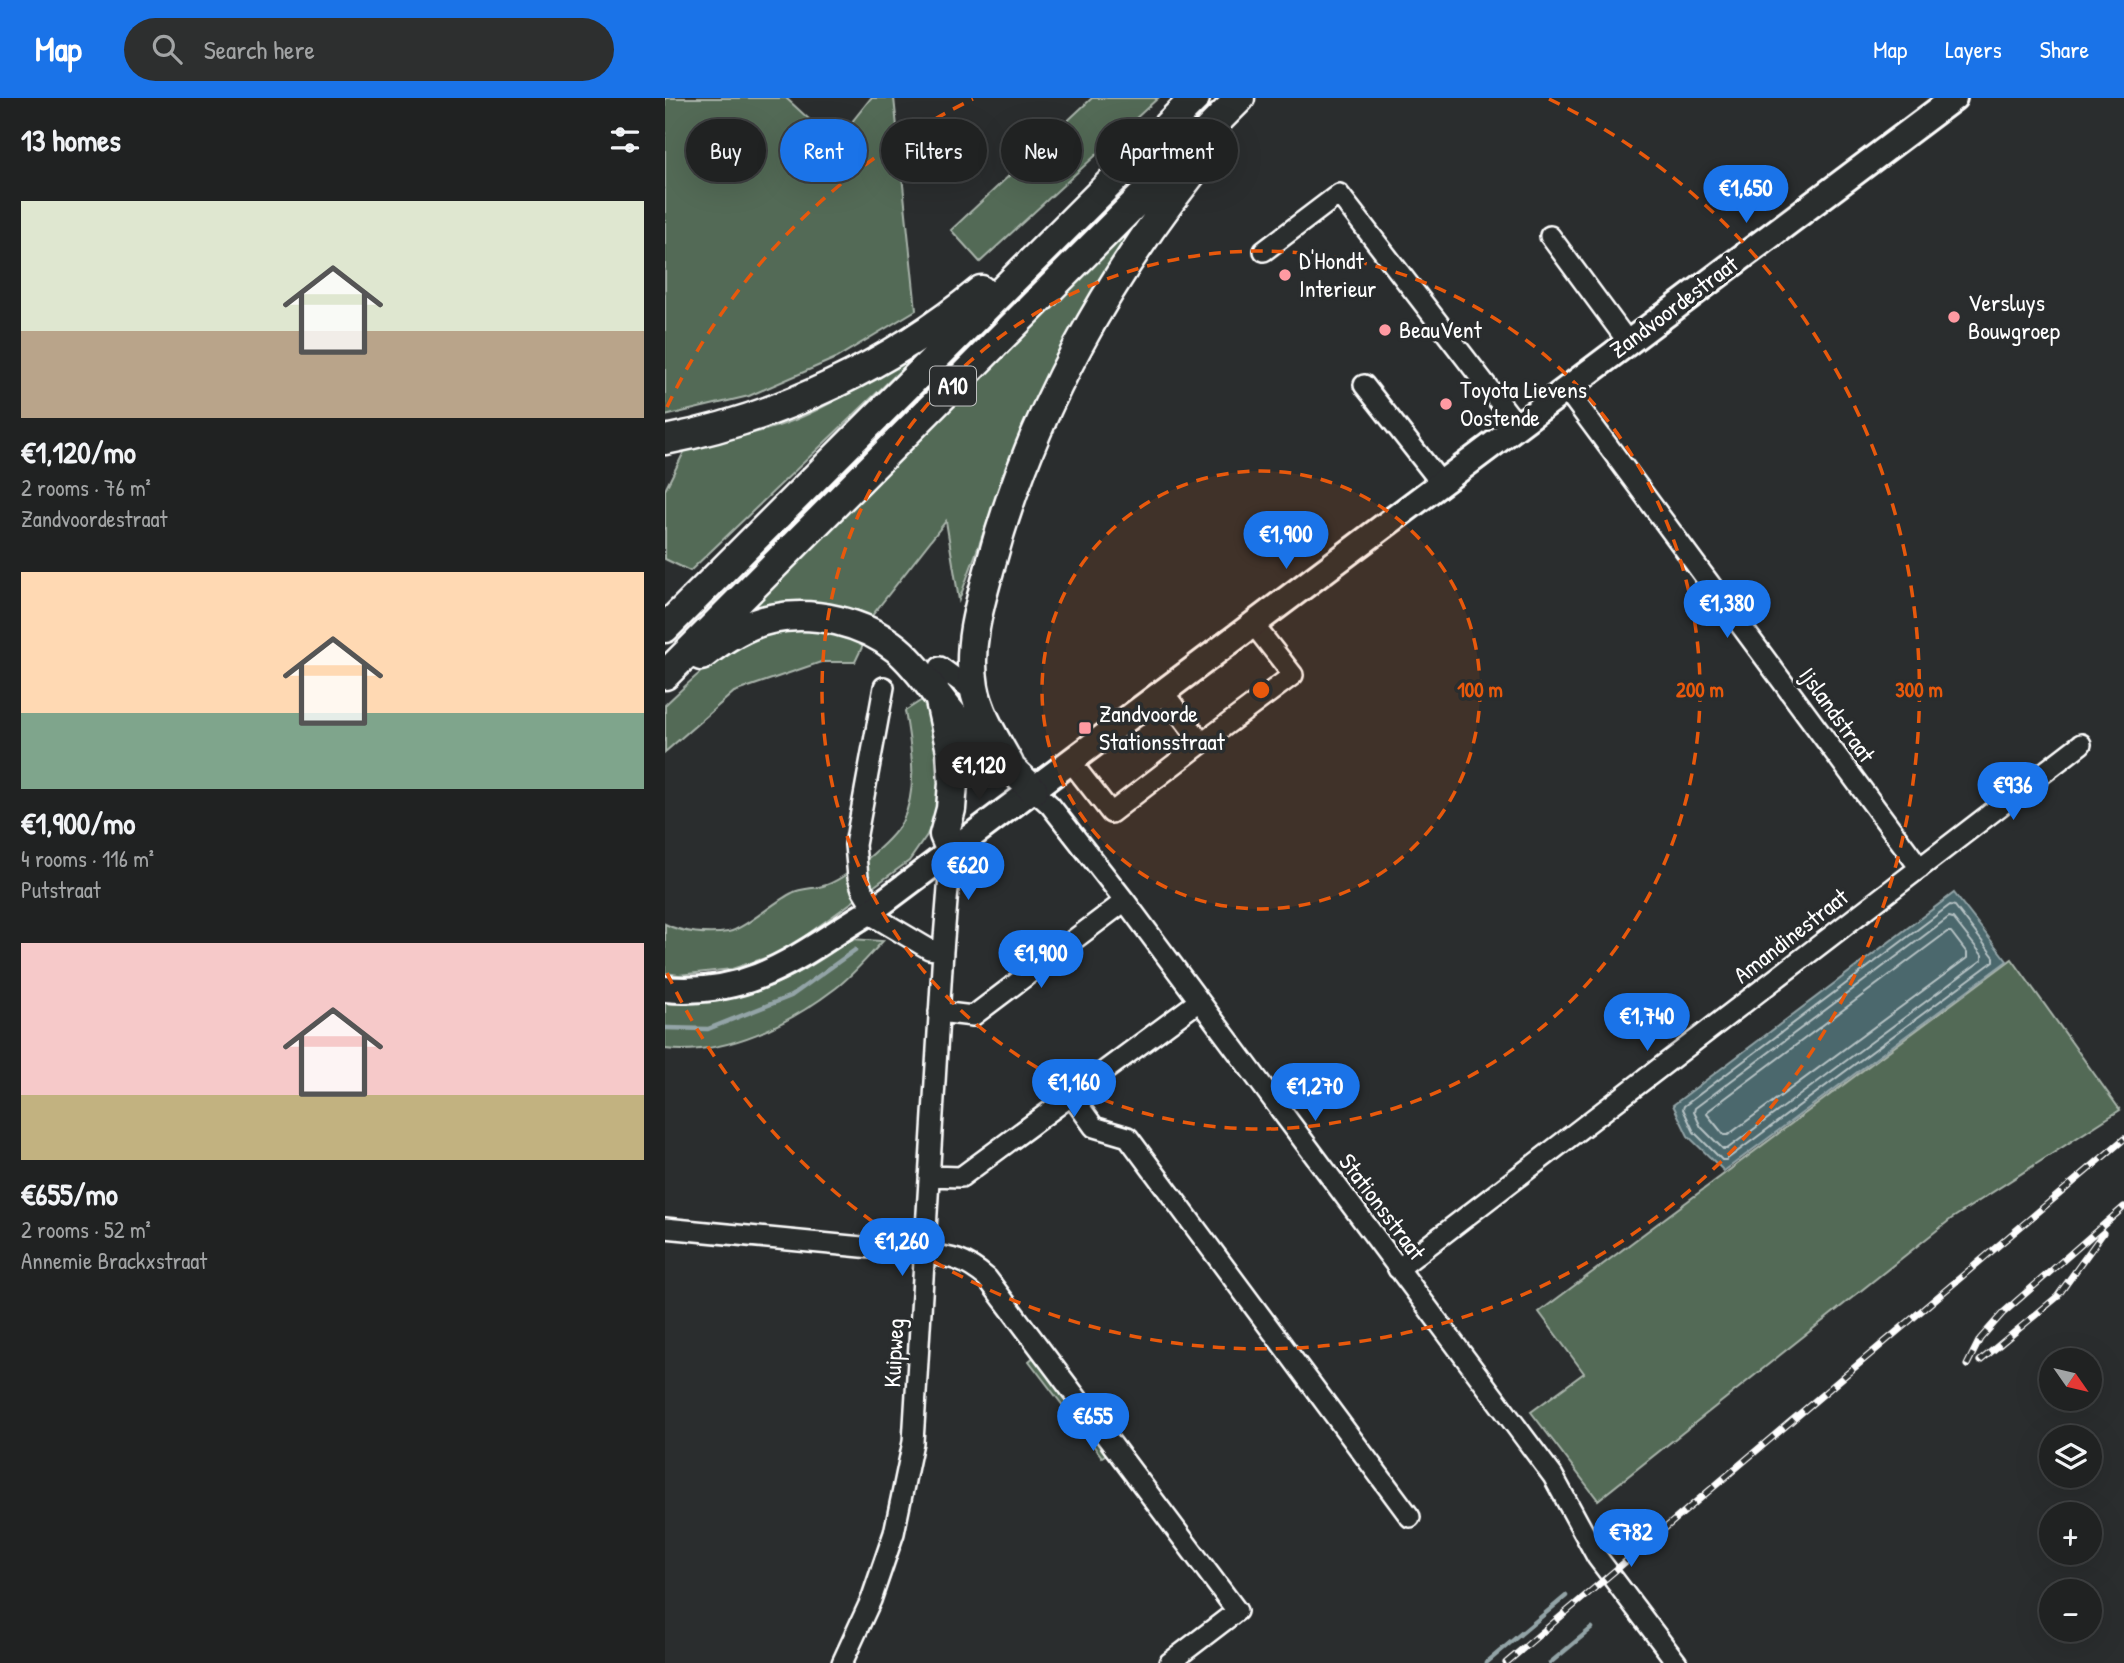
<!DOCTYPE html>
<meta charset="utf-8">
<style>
body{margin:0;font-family:"Patrick Hand",sans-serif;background:#2d2f2f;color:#f1f3f6;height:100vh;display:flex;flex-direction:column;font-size:26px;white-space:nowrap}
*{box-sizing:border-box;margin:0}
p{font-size:23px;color:#a2a4a5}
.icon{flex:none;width:38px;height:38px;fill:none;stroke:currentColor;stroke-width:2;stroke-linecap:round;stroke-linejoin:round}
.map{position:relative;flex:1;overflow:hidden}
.panel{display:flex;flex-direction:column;background:#202222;width:665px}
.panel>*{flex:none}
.hud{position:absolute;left:21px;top:21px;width:665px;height:63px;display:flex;gap:14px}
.needle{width:46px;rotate:124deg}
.buttons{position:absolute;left:1374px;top:1250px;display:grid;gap:14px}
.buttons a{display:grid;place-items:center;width:63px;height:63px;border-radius:50%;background:#202222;box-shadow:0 7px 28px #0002,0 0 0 2px #3d3f40;font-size:35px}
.price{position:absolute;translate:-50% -60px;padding:0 16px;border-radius:24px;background:#1a73e8;color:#fff;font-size:23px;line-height:46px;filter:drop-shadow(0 2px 4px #0008)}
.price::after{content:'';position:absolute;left:50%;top:42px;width:21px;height:16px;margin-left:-10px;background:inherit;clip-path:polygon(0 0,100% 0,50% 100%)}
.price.current{background:#222;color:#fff}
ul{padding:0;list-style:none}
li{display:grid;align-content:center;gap:14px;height:371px;padding:0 21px}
li span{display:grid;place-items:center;height:217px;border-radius:0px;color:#555}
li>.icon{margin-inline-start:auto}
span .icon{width:126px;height:126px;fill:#fffc;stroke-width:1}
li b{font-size:30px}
h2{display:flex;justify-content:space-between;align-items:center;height:84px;padding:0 21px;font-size:30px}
.pill{padding:0 24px;border-radius:32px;background:#202222;box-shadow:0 7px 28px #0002,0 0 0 2px #3d3f40;font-size:24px;line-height:63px}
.pill.current{background:#1a73e8;color:#fff}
header{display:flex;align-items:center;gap:42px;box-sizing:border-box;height:98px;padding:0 35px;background:#1a73e8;color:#fff}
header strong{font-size:33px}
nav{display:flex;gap:38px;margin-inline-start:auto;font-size:24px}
.search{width:490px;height:63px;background:#2d2f2f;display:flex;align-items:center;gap:18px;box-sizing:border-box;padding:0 24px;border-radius:38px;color:#a2a4a5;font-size:26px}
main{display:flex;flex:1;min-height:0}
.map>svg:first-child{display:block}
.green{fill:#536a57;stroke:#a9b4ab;stroke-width:2}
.water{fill:#4b686d;stroke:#93a4a7;stroke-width:2}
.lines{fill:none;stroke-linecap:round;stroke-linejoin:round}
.shore{stroke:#b7c3c5;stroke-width:2}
.stream{stroke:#93a4a7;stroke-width:4.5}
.minor-casing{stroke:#fff;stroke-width:24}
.major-casing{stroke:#fff;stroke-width:30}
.highway-casing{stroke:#fff;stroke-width:33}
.minor{stroke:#2a2d2e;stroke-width:19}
.major{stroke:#2a2d2e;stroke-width:24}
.highway{stroke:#2a2d2e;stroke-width:28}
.rail-casing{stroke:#fff;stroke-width:7}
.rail{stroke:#2a2d2e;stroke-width:4.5;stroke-dasharray:13;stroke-linecap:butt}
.ring{fill:none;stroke:#e8590c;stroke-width:3.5;stroke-dasharray:12 9}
.poi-dot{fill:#ff9aa2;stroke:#2a2d2e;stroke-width:2.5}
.labels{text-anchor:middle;stroke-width:7;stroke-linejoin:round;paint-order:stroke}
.shield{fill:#2a2d2e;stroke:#bfc0c0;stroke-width:2}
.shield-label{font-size:23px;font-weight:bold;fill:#fff}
.poi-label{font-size:24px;fill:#fff;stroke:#2a2d2e;text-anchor:start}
.street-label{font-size:24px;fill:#fff;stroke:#2a2d2e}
.centre{fill:#e8590c;stroke:#2a2d2e;stroke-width:3.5}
.ring-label{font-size:21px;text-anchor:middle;font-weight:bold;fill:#e8590c;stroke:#2a2d2e;stroke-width:7;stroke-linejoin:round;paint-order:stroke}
</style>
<header>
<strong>Map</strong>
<div class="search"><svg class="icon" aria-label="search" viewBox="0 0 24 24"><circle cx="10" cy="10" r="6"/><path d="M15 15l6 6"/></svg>Search here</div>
<nav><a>Map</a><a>Layers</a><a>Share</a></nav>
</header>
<main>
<section class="panel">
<h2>13 homes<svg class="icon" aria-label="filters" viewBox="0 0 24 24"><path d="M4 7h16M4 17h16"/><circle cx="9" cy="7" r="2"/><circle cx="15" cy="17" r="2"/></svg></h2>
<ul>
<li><span style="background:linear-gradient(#dfe7d0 60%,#b9a48a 0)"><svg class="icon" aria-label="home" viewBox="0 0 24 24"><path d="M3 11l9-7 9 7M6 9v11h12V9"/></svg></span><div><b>€1,120/mo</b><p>2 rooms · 76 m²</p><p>Zandvoordestraat</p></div></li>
<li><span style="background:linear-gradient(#ffd9b3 65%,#7fa58c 0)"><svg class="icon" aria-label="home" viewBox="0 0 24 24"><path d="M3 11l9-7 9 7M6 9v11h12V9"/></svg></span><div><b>€1,900/mo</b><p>4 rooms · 116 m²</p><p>Putstraat</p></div></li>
<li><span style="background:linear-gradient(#f6c9c9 70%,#c2b280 0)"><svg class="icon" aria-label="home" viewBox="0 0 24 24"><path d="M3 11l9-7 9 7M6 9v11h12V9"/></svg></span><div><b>€655/mo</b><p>2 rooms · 52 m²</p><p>Annemie Brackxstraat</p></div></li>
</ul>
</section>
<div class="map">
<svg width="1459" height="1565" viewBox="0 0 1459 1565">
<rect width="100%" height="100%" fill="#2a2d2e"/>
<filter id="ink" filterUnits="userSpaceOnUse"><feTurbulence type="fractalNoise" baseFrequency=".0143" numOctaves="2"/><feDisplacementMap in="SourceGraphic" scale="14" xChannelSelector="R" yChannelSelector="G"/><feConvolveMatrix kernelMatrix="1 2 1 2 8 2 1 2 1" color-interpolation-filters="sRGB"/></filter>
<g filter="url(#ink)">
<path class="green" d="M0 0H121L170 45 206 0H229L251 212 171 260 84 298 0 318Z
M427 0H493L315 164 286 132Z
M467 124 469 133C446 170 419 207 399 246 355 328 326 415 294 502L281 423 202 524 72 522Z
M263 246 25 473 0 461V392L22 348C59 341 96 336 132 321 178 302 220 271 263 246Z
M149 530 199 545 190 564H156L69 594 0 654V607C33 576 69 538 117 532 127 530 138 531 149 530Z
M257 602 265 613 276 680 273 712 262 737 244 763 118 854 67 871 14 877 0 875V826C17 835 44 837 63 834 78 832 110 803 127 795 136 790 148 791 158 788 180 782 226 744 237 724 254 690 246 649 240 613Z
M186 841 218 843C203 859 188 877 171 890 124 926 61 958 0 951V904C79 905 122 888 186 841Z
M1347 861 1455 1012 1286 1121 933 1402 866 1314 919 1275 874 1214Z
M370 1258 443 1355 437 1359 364 1263Z"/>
<path class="water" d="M1289 795 1342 863 1059 1073 1023 1038 1008 1007Z"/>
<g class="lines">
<path class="shore" d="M1285 807 1290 808 1329 859V863L1061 1062H1057L1029 1034 1018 1011 1019 1008Z
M1284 819 1288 820 1317 857V862L1062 1051H1058L1036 1029 1029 1014 1030 1010Z
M1282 834H1286L1302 855V860L1063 1037H1059L1042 1016 1043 1013Z"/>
<path class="stream" d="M0 930 43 931 126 898 190 852
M821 1565 901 1498
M885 1565 927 1530"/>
<g class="minor-casing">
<path id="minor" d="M885 138 963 244
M599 153 674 96 852 327
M699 287 776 385
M901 291 1255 770
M270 595 275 580V569L301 588H309
M537 645 628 577 588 526
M406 664 446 715 537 645 498 594
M368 692 385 707 460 803 888 1378 932 1459 1012 1565
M209 811 197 791 193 779 190 747 219 589
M278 853 286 753
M274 914 308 918 460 803
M406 997 429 1029 463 1039 745 1419
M264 1078 296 1079 534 903
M0 1130 259 1155C286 1159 300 1161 322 1180L572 1513 504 1565
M733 1171 1416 646
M177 1565 206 1502 229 1435 248 1344 278 853 264 851 203 815"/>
</g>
<g class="major-casing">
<path id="major" d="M0 891C91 899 137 854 209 811L1289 0"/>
</g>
<g class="highway-casing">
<path id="highway" d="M0 342C114 320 227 266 316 192
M0 530 530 0
M36 558C56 542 80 526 106 521 148 512 199 524 232 551 256 571 273 601 294 624 317 649 345 667 368 692
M0 577 575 0
M275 603 286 653 288 685 286 711 279 737 286 753
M344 666C331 642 314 617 309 589 302 548 314 508 325 469 366 314 446 172 548 49"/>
</g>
<use href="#minor" class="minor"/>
<use href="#major" class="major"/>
<use href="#highway" class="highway"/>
<g class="rail-casing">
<path id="rail" d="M1315 1263 1392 1199 1438 1135
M1302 1267 1315 1241 1338 1215 1459 1109
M841 1565 1459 1041"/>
</g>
<use href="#rail" class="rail"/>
</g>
</g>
<circle cx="596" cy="592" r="219" fill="#e8590c" fill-opacity=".12"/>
<g class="ring">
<circle cx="596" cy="592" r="219"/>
<circle cx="596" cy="592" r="439"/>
<path d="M2 309A658 658 0 0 1 308 1M884 1A658 658 0 1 1 2 875"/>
</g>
<g class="poi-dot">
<circle cx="620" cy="177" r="7"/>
<circle cx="1289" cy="219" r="7"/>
<circle cx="720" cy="232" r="7"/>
<circle cx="781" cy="306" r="7"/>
<rect x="413" y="623" width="14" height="14" rx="3.5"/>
</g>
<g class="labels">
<rect class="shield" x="265" y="268.5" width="46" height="39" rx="5"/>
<g class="shield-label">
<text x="288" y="296">A10</text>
</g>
<g class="poi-label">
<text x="634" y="171">D'Hondt<tspan x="634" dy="28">Interieur</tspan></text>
<text x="1303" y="213">Versluys<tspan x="1303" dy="28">Bouwgroep</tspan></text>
<text x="734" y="240">BeauVent</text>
<text x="795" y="300">Toyota Lievens<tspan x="795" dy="28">Oostende</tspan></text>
<text x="434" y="624">Zandvoorde<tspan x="434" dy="28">Stationsstraat</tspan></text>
</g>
<g class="street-label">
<text transform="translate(1009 209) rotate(-37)" y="8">Zandvoordestraat</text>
<text transform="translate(1172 617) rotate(54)" y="8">Ijslandstraat</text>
<text transform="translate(1126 838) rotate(-38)" y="8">Amandinestraat</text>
<text transform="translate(717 1109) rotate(53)" y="8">Stationsstraat</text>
<text transform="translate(229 1255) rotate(-87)" y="8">Kuipweg</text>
</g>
</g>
<circle cx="596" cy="592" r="10" class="centre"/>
<g class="ring-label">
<text x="815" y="599">100 m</text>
<text x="1035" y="599">200 m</text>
<text x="1254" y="599">300 m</text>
</g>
</svg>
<div class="buttons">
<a><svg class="needle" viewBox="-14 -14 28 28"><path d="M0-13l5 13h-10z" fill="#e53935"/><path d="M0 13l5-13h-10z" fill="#a2a4a5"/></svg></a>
<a><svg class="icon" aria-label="layers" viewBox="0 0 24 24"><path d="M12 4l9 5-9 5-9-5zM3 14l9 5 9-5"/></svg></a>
<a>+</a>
<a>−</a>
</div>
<b class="price" style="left:1081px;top:127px">€1,650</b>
<b class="price" style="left:621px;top:473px">€1,900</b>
<b class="price" style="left:1062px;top:542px">€1,380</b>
<b class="price current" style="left:314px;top:704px">€1,120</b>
<b class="price" style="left:1348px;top:724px">€936</b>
<b class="price" style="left:303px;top:804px">€620</b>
<b class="price" style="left:376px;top:892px">€1,900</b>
<b class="price" style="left:982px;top:955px">€1,740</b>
<b class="price" style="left:409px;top:1021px">€1,160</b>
<b class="price" style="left:650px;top:1025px">€1,270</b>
<b class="price" style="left:237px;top:1180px">€1,260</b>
<b class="price" style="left:428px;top:1355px">€655</b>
<b class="price" style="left:966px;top:1471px">€782</b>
<div class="hud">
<a class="pill">Buy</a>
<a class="pill current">Rent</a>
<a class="pill">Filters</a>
<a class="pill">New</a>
<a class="pill">Apartment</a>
</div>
</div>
</main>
